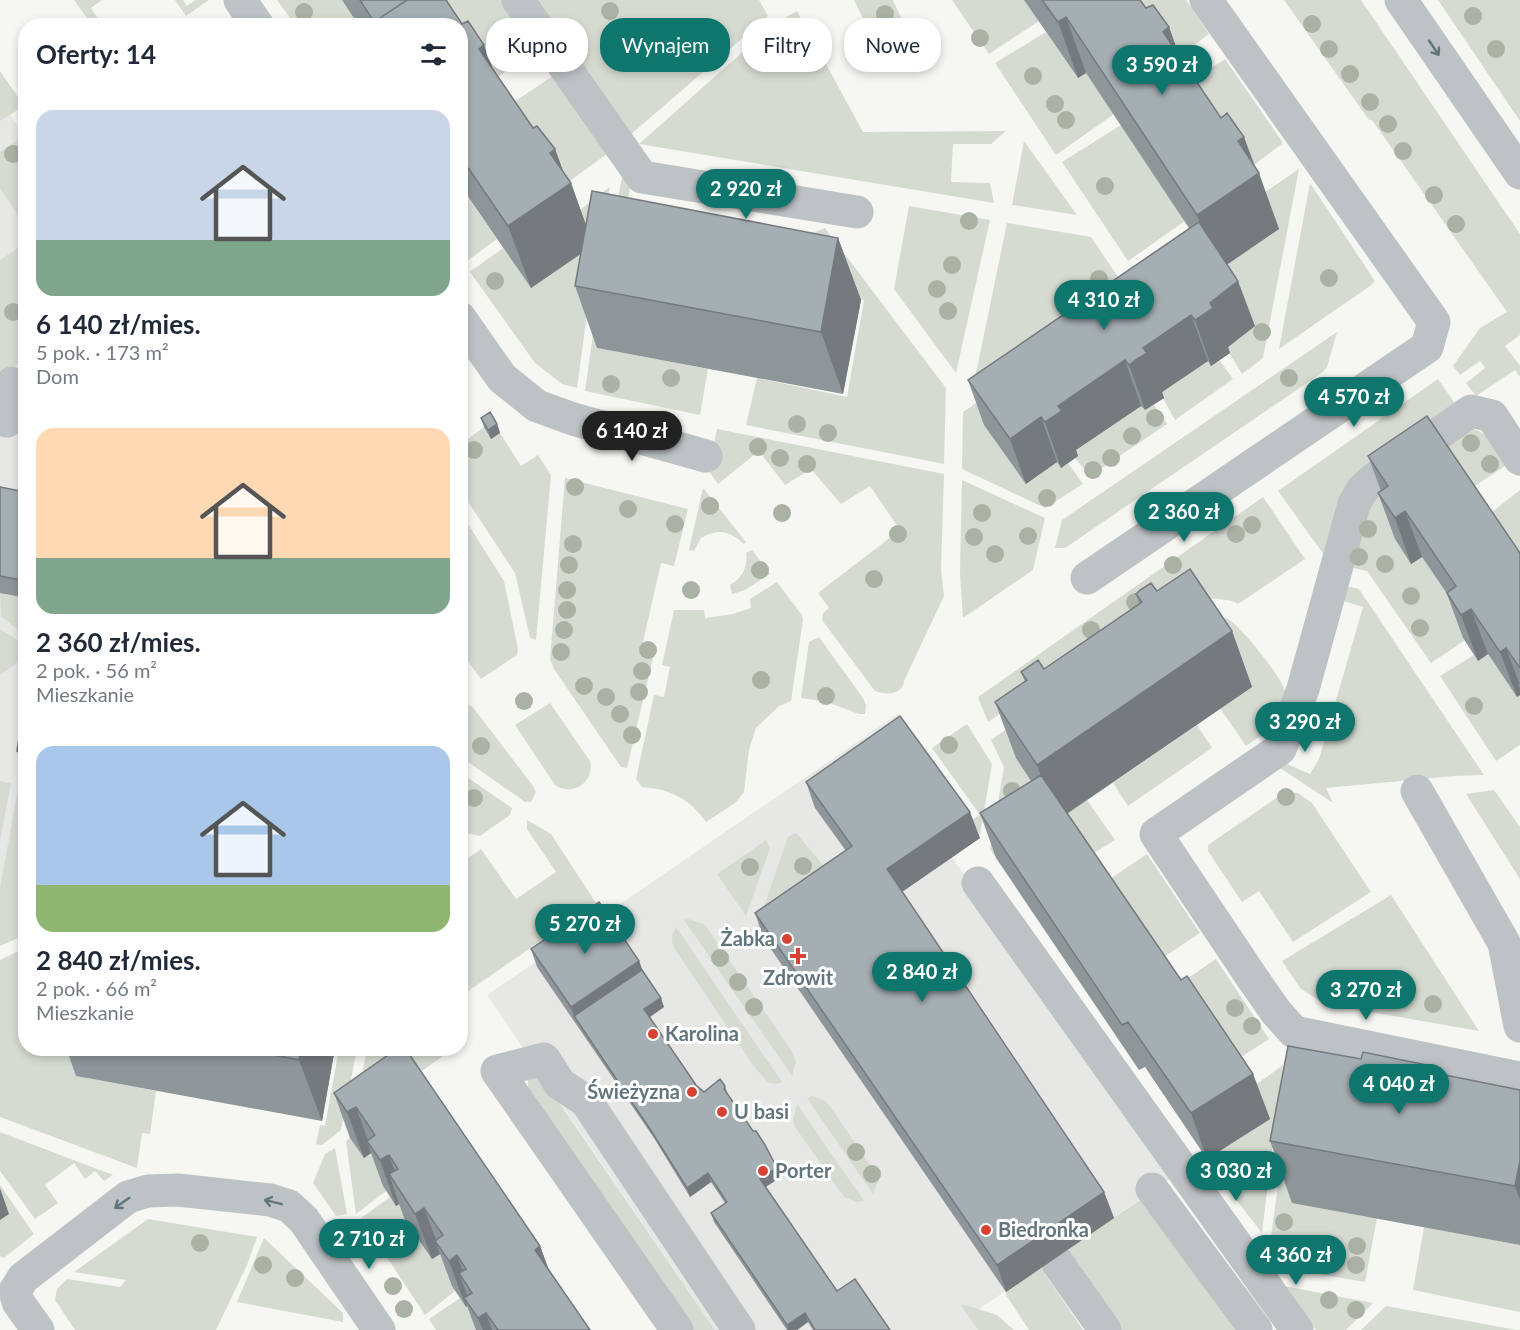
<!DOCTYPE html>
<html lang="pl">
<meta charset="utf-8">
<style>
body{margin:0;font-family:Lato,sans-serif;background:#f6f6f7;color:#1f2937;height:100vh;display:flex;flex-direction:column;font-size:22px;white-space:nowrap}
*{box-sizing:border-box;margin:0}
p{font-size:20px;color:#747a83}
.icon{flex:none;width:33px;height:33px;fill:none;stroke:currentColor;stroke-width:2;stroke-linecap:round;stroke-linejoin:round}
.map{position:relative;flex:1;overflow:hidden}
.sheet{position:absolute;left:18px;top:18px;width:450px;height:1038px;display:flex;flex-direction:column;background:#fff;border-radius:24px;box-shadow:0 3px 9px #0003}
.sheet>*{flex:none}
.hud{position:absolute;left:486px;top:18px;width:570px;height:54px;display:flex;gap:12px}
.price{position:absolute;translate:-50% -51px;padding:0 14px;border-radius:21px;background:#0f766e;color:#fff;font-size:20px;line-height:39px;filter:drop-shadow(0 2px 3px #0008)}
.price::after{content:'';position:absolute;left:50%;top:36px;width:18px;height:14px;margin-left:-9px;background:inherit;clip-path:polygon(0 0,100% 0,50% 100%)}
.price.active{background:#222;color:#fff}
ul{padding:0;list-style:none}
li{display:grid;align-content:center;gap:12px;height:318px;padding:0 18px}
li span{display:grid;place-items:center;height:186px;border-radius:18px;color:#555}
li>.icon{margin-inline-start:auto}
span .icon{width:108px;height:108px;fill:#fffc;stroke-width:1}
li b{font-size:26px}
h2{display:flex;justify-content:space-between;align-items:center;height:72px;padding:0 18px;font-size:26px}
.tag{padding:0 21px;border-radius:24px;background:#fff;box-shadow:0 3px 9px #0003;font-size:21px;line-height:54px}
.tag.active{background:#0f766e;color:#fff}
.map>svg:first-child{display:block}
.built{fill:#e7e7e6}
.green{fill:#d6dbd2}
.lines{fill:none;stroke-linecap:round;stroke-linejoin:round}
.minor{stroke:#bdc2c4;stroke-width:33}
.tree{fill:#aab2a5}
.wall{fill:#8e9699}
.shaded-wall{fill:#747a7d}
.building{fill:#a5aeb2;stroke:#747a7d;stroke-width:1.5}
.oneway{stroke:#63757c}
.poi-dot{fill:#d74132;stroke:#fff;stroke-width:2}
.labels{text-anchor:middle;stroke-width:6;stroke-linejoin:round;paint-order:stroke}
.poi-label{font-size:20px;font-weight:bold;fill:#63757c;stroke:#fff;text-anchor:start}
</style>
<div class="map">
<svg width="1520" height="1330" viewBox="0 0 1520 1330">
<rect width="100%" height="100%" fill="#f6f6f3"/>
<path class="built" d="M0 101 22 131 26 152 25 325 0 341Z
M25 413V896L0 914V420L20 421Z
M898 714 980 835 951 856 1174 1176 969 1316 978 1330H715L487 995Z"/>
<path class="green" d="M74 0H102L91 8 102 25H92Z
M175 0H183L187 6 195 0H209L186 16Z
M277 0H342L353 17 341 25H295Z
M434 0H506L539 48 485 86 460 26Z
M534 0H759L768 16 629 136Z
M854 0H893L904 24 873 39Z
M952 0H1025L1039 21 989 54Z
M1114 0H1186L1209 34 1173 61Z
M1284 0H1361L1520 234V335L1505 346 1520 366V377L1515 370 1476 396 1466 383 1485 368 1480 361 1460 375 1453 366 1480 328 1507 312 1372 120H1369Z
M1438 0H1520V121Z
M797 11 863 132 1006 131 991 144H953L951 182 990 183 994 203 639 144 773 25Z
M1046 32 1078 78 1086 73 1114 114 1056 155 995 63Z
M1225 59 1283 143 1242 174 1189 83Z
M0 71 24 106 0 121Z
M557 73 611 151 560 188 501 111Z
M1121 125 1185 221 1128 261 1062 162Z
M23 136 26 143 25 227 0 188V152Z
M1024 141 1077 215 1012 205Z
M1299 169 1263 358 1242 374 1226 348 1218 271 1279 229 1258 197Z
M622 178 632 179 597 348 708 369 700 415 585 391 601 278Z
M1310 183 1375 281 1370 286 1279 349Z
M460 186 497 239 467 261 461 259Z
M610 187 596 247 577 388 562 384 535 363 470 272 503 248 531 288 593 245 573 215Z
M909 206 990 220 956 373 894 289Z
M1007 223 1091 237 1120 280 974 383Z
M825 228 946 388 944 464 746 425 757 378 847 397 864 300 789 286 794 240Z
M25 243V360L0 377V260Z
M1337 332 1327 367 1323 372 1065 548H1055L1062 520Z
M1208 361H1220L1233 379 1175 420 1160 393Z
M1438 379 1458 408 1350 483 1327 559 1278 491Z
M1004 384 1027 484 1057 462 1061 468 1068 463 1083 484 1045 508 962 469 963 412Z
M1154 405 1167 424 1090 476 1075 458V451L1141 406 1145 410Z
M460 426 468 439 484 427 491 439 500 433 521 466 538 455 551 475 536 640 530 638 515 573 461 491Z
M717 429 944 474 941 570 944 596 904 681C903 695 886 695 875 691L822 620 823 613 829 608 818 593 900 530 870 486 841 504 811 469 785 485 759 451 718 484 708 470Z
M1474 429C1491 435 1498 450 1508 464L1395 539 1411 563 1422 557 1472 632 1463 638 1464 641 1431 663 1367 571 1345 566 1371 495Z
M565 478 688 509 674 566 661 563 643 642 656 645 627 768 621 767 554 669 550 659Z
M962 480 1045 518 1033 570 963 618 960 573Z
M703 488 746 542 744 544C729 531 719 528 701 538L694 551 689 550Z
M1520 490V574L1483 519Z
M1263 497 1305 559 1238 604C1224 594 1174 601 1156 605L988 722 978 697Z
M461 513 504 581 518 649 517 655 481 679 461 652Z
M752 550 770 574 745 590 732 594 730 585C742 578 748 568 746 553Z
M777 582 802 615 803 620 791 701 779 706 756 728 749 750 744 792 735 803 706 822C690 799 670 789 642 787L636 779 654 695 664 697 670 667 662 665 674 610H704L705 618 733 614 751 608 750 599Z
M1339 584 1359 589 1484 775 1454 776 1326 788 1333 803 1280 768 1282 762 1310 774 1319 759 1363 607 1336 599Z
M0 593 25 598V636L1 616Z
M1218 616C1222 617 1227 618 1231 621 1243 630 1283 678 1285 692 1285 702 1280 714 1278 724L1246 746 1220 708Z
M0 629 24 644 21 660 0 675Z
M819 637 863 698 866 705 865 714H859L827 702 801 698 809 642Z
M1488 654 1517 697 1520 695V745L1496 761 1440 676 1474 655 1478 661Z
M550 703 590 761C595 782 573 797 555 785L515 725Z
M468 705 472 706 533 786 536 792 531 802H525L461 757V710Z
M1039 706 1058 820 1087 800 1115 840 1084 859 996 858 990 849 1004 767 991 740Z
M967 724 992 764 980 835 970 821 980 815 932 748Z
M1197 725 1212 748 1128 806 1113 783Z
M461 773 512 808 510 815 480 836 461 832 464 820 461 818Z
M0 781 11 783 0 841Z
M19 784 26 785 25 935 0 946V888Z
M1494 790 1520 827V879L1466 794Z
M1285 792 1298 793 1312 803 1371 892 1293 942 1259 891 1242 902 1208 851V845Z
M527 820 551 834 596 903 461 996V863L481 849 516 899 556 872 527 829Z
M795 833 797 834 828 871 764 939 756 929 788 837Z
M766 840 770 848 746 916 717 874Z
M1147 854 1200 933 1155 963 1101 885Z
M1391 895 1479 1031 1325 1004 1301 989 1282 961Z
M688 919 704 924 708 929 791 1050 796 1062 792 1076 684 920Z
M676 927 782 1082 777 1084 768 1083 753 1065 674 948C671 941 671 934 676 927Z
M25 948 26 1048 81 1049 76 1076 156 1091 150 1134 142 1133 137 1168 0 1117V960Z
M1216 959 1269 1039 1232 1063 1172 989Z
M339 1049H357L341 1130 322 1145 316 1144 320 1125 325 1126Z
M367 1049H453L362 1113 355 1109Z
M1295 1060 1377 1218 1365 1282 1290 1269 1270 1244Z
M1283 1065 1270 1166 1230 1192 1207 1159 1269 1119 1250 1089Z
M541 1076 715 1330H693L528 1089V1080Z
M812 1096 824 1100 829 1105 873 1169 878 1182 873 1194 807 1098Z
M797 1104 864 1201 856 1202 844 1197 795 1127 793 1119Z
M0 1132 113 1175 104 1181 95 1171 85 1179 74 1163 45 1185 58 1203 35 1219 0 1171Z
M350 1138 364 1157 372 1152 386 1191 356 1214 346 1141Z
M335 1148 347 1214 336 1216 313 1183 325 1154Z
M1269 1175 1262 1233 1234 1197Z
M0 1185 34 1234 4 1258 0 1256Z
M390 1197 405 1200 432 1259 441 1253 455 1291 425 1315 361 1218Z
M1140 1200 1237 1330H1116L1061 1253Z
M148 1219 257 1237 247 1265 216 1330H75L55 1300 57 1289 67 1279 120 1287 126 1280 74 1272Z
M1424 1227 1520 1245V1312L1413 1290Z
M264 1238 343 1313V1322L237 1302Z
M1041 1268 1083 1330H1029L1006 1295V1292Z
M1284 1286 1373 1303 1346 1330H1316Z
M460 1298 474 1301 483 1330H436L429 1319Z
M962 1304 997 1315 1014 1330H978L962 1307Z
M1386 1306 1517 1330H1361Z"/>
<g class="lines">
<path class="minor" d="M240 0 258 26
M518 0 642 177 857 212
M1401 0 1520 173
M460 318 502 378 537 406 573 419 706 456
M7 421 12 383
M1520 459 1492 416 1471 411 1374 479 1362 490 1354 504 1303 689 1280 749 1156 834 1251 976 1276 1012 1294 1032 1520 1078
M1087 578 1427 347 1434 322 1206 0
M1417 791 1504 943 1520 1026
M978 883 1297 1330
M1152 1189 1256 1330
M1057 1262 1105 1330
M38 1330 18 1302 15 1291 23 1278 128 1197 148 1191 178 1190 270 1200 289 1206 304 1220 379 1330
M677 1330 497 1071 544 1059 560 1084 586 1101 739 1330"/>
</g>
<g class="tree">
<circle cx="610" cy="11" r="9"/>
<circle cx="304" cy="12" r="9"/>
<circle cx="885" cy="14" r="9"/>
<circle cx="1473" cy="16" r="9"/>
<circle cx="1312" cy="24" r="9"/>
<circle cx="879" cy="31" r="9"/>
<circle cx="980" cy="38" r="9"/>
<circle cx="1329" cy="49" r="9"/>
<circle cx="1496" cy="49" r="9"/>
<circle cx="1350" cy="74" r="9"/>
<circle cx="1033" cy="76" r="9"/>
<circle cx="1370" cy="102" r="9"/>
<circle cx="1055" cy="104" r="9"/>
<circle cx="1066" cy="120" r="9"/>
<circle cx="1388" cy="124" r="9"/>
<circle cx="1403" cy="151" r="9"/>
<circle cx="13" cy="154" r="9"/>
<circle cx="1105" cy="186" r="9"/>
<circle cx="1434" cy="195" r="9"/>
<circle cx="969" cy="221" r="9"/>
<circle cx="1456" cy="224" r="9"/>
<circle cx="952" cy="265" r="9"/>
<circle cx="1329" cy="278" r="9"/>
<circle cx="1099" cy="279" r="9"/>
<circle cx="495" cy="281" r="9"/>
<circle cx="937" cy="289" r="9"/>
<circle cx="948" cy="311" r="9"/>
<circle cx="13" cy="312" r="9"/>
<circle cx="1262" cy="332" r="9"/>
<circle cx="671" cy="378" r="9"/>
<circle cx="1289" cy="378" r="9"/>
<circle cx="611" cy="384" r="9"/>
<circle cx="1155" cy="418" r="9"/>
<circle cx="797" cy="424" r="9"/>
<circle cx="828" cy="433" r="9"/>
<circle cx="1132" cy="436" r="9"/>
<circle cx="1471" cy="443" r="9"/>
<circle cx="758" cy="447" r="9"/>
<circle cx="474" cy="450" r="9"/>
<circle cx="780" cy="458" r="9"/>
<circle cx="1111" cy="458" r="9"/>
<circle cx="807" cy="464" r="9"/>
<circle cx="1490" cy="464" r="9"/>
<circle cx="1093" cy="470" r="9"/>
<circle cx="575" cy="487" r="9"/>
<circle cx="1047" cy="498" r="9"/>
<circle cx="710" cy="506" r="9"/>
<circle cx="628" cy="509" r="9"/>
<circle cx="782" cy="513" r="9"/>
<circle cx="982" cy="513" r="9"/>
<circle cx="675" cy="524" r="9"/>
<circle cx="1252" cy="525" r="9"/>
<circle cx="1368" cy="529" r="9"/>
<circle cx="898" cy="534" r="9"/>
<circle cx="1236" cy="534" r="9"/>
<circle cx="1028" cy="536" r="9"/>
<circle cx="974" cy="537" r="9"/>
<circle cx="573" cy="544" r="9"/>
<circle cx="995" cy="554" r="9"/>
<circle cx="1359" cy="557" r="9"/>
<circle cx="1385" cy="564" r="9"/>
<circle cx="569" cy="565" r="9"/>
<circle cx="1173" cy="565" r="9"/>
<circle cx="760" cy="570" r="9"/>
<circle cx="874" cy="579" r="9"/>
<circle cx="567" cy="590" r="9"/>
<circle cx="691" cy="590" r="9"/>
<circle cx="1411" cy="596" r="9"/>
<circle cx="1135" cy="602" r="9"/>
<circle cx="567" cy="610" r="9"/>
<circle cx="1420" cy="628" r="9"/>
<circle cx="564" cy="630" r="9"/>
<circle cx="1091" cy="630" r="9"/>
<circle cx="648" cy="650" r="9"/>
<circle cx="561" cy="652" r="9"/>
<circle cx="642" cy="671" r="9"/>
<circle cx="761" cy="680" r="9"/>
<circle cx="584" cy="686" r="9"/>
<circle cx="639" cy="692" r="9"/>
<circle cx="826" cy="696" r="9"/>
<circle cx="606" cy="697" r="9"/>
<circle cx="524" cy="701" r="9"/>
<circle cx="1474" cy="706" r="9"/>
<circle cx="620" cy="714" r="9"/>
<circle cx="632" cy="735" r="9"/>
<circle cx="949" cy="745" r="9"/>
<circle cx="481" cy="746" r="9"/>
<circle cx="1012" cy="791" r="9"/>
<circle cx="1286" cy="797" r="9"/>
<circle cx="474" cy="798" r="9"/>
<circle cx="803" cy="866" r="9"/>
<circle cx="750" cy="867" r="9"/>
<circle cx="720" cy="958" r="9"/>
<circle cx="738" cy="982" r="9"/>
<circle cx="1433" cy="1004" r="9"/>
<circle cx="754" cy="1007" r="9"/>
<circle cx="1235" cy="1008" r="9"/>
<circle cx="1252" cy="1026" r="9"/>
<circle cx="856" cy="1152" r="9"/>
<circle cx="1245" cy="1161" r="9"/>
<circle cx="872" cy="1174" r="9"/>
<circle cx="1284" cy="1222" r="9"/>
<circle cx="200" cy="1243" r="9"/>
<circle cx="1357" cy="1246" r="9"/>
<circle cx="1288" cy="1253" r="9"/>
<circle cx="1312" cy="1257" r="9"/>
<circle cx="1336" cy="1260" r="9"/>
<circle cx="263" cy="1265" r="9"/>
<circle cx="1356" cy="1265" r="9"/>
<circle cx="295" cy="1278" r="9"/>
<circle cx="393" cy="1286" r="9"/>
<circle cx="1329" cy="1300" r="9"/>
<circle cx="404" cy="1309" r="9"/>
<circle cx="1356" cy="1310" r="9"/>
</g>
<path class="wall" d="M342 0H447L449 4 533 128 555 149 564 174 571 183 586 225 838 238 861 300 843 394 597 348 575 286 581 254 531 288 460 185V26H359Z
M1024 0H1140L1146 8 1169 27 1179 56 1221 118 1244 137 1279 229 1227 264 1255 326 1228 347 1230 353 1211 366 1208 361 1162 392 1164 398 1145 410 1141 406 1076 450 1078 456 1061 468 1057 462 1026 484 984 425 968 380 1189 228 1086 73 1078 78Z
M481 418 497 424 500 433 491 439 484 427Z
M1368 456 1520 553V695L1517 697 1488 654 1478 661 1463 638 1447 594 1422 557 1411 564 1395 539 1378 493 1381 491Z
M0 487 26 492V598L0 593Z
M1157 591 1232 631 1252 687 1067 814 1181 980 1253 1074 1270 1119 1207 1159 1145 1067 1139 1070 996 858 980 813 1031 781 1016 758 995 702 1025 682 1021 672 1044 669 1139 604 1136 594Z
M26 712V770L23 769 17 751Z
M806 782 980 838 902 892 1104 1192 1114 1218 1006 1292 764 939 755 913 846 851 815 808Z
M531 949 639 961 642 970 664 1007 650 1017 696 1085 704 1092 725 1086 728 1095 777 1168 781 1177 766 1187 837 1291 890 1330H813L808 1322 797 1330H787L714 1222 711 1213 725 1203 711 1182 690 1197 654 1138 537 967Z
M66 1048H335L322 1121 76 1076Z
M398 1048 540 1246 548 1268 590 1330H476L467 1306 466 1307 452 1286 440 1254 432 1259 405 1220 399 1204 396 1206 383 1186 371 1153 364 1158 350 1138 334 1093Z
M1361 1059 1427 1065 1429 1072 1520 1090V1245L1292 1203 1270 1141Z"/>
<path class="shaded-wall" d="M1066 17 1086 73 1078 78 1058 22Z
M1169 27 1189 83 1163 32Z
M484 45 507 107 479 49Z
M1244 137 1257 174 1259 173 1279 229 1218 271 1197 215 1238 141Z
M555 149 568 185 571 183 593 245 531 288 508 226 550 153Z
M838 238 861 300 843 394 821 332Z
M1238 281 1255 326 1228 347 1230 353 1211 366 1195 320 1210 303Z
M1191 315 1208 361 1162 392 1164 398 1145 410 1129 365 1143 348Z
M1125 360 1141 406 1076 450 1078 456 1061 468 1045 422 1058 406Z
M1041 417 1057 462 1026 484 1010 439Z
M497 424 500 433 491 439 488 430Z
M1405 511 1422 557 1411 564 1395 518Z
M1471 609 1488 654 1478 661 1461 615Z
M1232 631 1252 687 1057 820 1037 765Z
M1506 648 1520 685 1518 684 1520 688V695L1517 697 1500 652Z
M970 812 980 838 896 896 887 869Z
M639 961 646 979 574 1016 571 1007Z
M661 998 664 1007 648 1018 644 1009Z
M301 1048H335L322 1121 299 1060Z
M1253 1074 1270 1119 1207 1159 1191 1113Z
M356 1107 370 1146 367 1141 371 1153 364 1158 347 1112Z
M389 1155 404 1197 389 1174 399 1204 396 1206 380 1160Z
M1520 1161V1200L1515 1186Z
M777 1168 781 1177 763 1188 760 1179Z
M708 1173 711 1182 690 1197 687 1188Z
M0 1188 9 1214 0 1220Z
M1104 1192 1114 1218 1006 1292 997 1265Z
M424 1208 438 1245 435 1241 440 1254 432 1259 415 1214Z
M540 1246 557 1292 535 1250Z
M457 1255 469 1288 459 1273 470 1303 464 1298 467 1306 466 1307 449 1261Z
M486 1313 492 1330H483L478 1318Z
M805 1313 808 1322 797 1330H788L787 1325Z"/>
<path class="building" d="M360 0H407L374 22Z
M407 0H446L462 24 468 21 484 45 479 49 533 128 537 126 555 149 550 153 571 183 508 226 460 156V26H371V24Z
M1042 0H1140L1146 8 1153 5 1169 27 1163 32 1221 118 1227 113 1244 137 1238 141 1259 173 1197 215 1066 17 1058 22Z
M592 191 838 238 821 332 575 286Z
M1199 222 1238 281 1210 303 1213 308 1195 320 1191 315 1143 348 1147 353 1137 359 1129 365 1125 360 1058 406 1062 411 1045 422 1041 417 1010 439 968 380Z
M490 412 497 424 488 430 481 418Z
M1427 416 1520 553V668L1506 648 1500 652 1471 609 1461 615 1447 593 1456 586 1405 511 1395 518 1378 493 1388 486 1368 456Z
M0 487 26 492V581L0 576Z
M1190 569 1232 631 1037 765 995 702 1027 680 1021 672 1038 660 1044 669 1142 602 1136 594 1140 590 1151 583 1157 591Z
M23 712H26V753L17 751Z
M900 716 970 812 887 869 1104 1192 997 1265 755 913 852 846 806 782Z
M1041 775 1181 980 1187 976 1253 1074 1191 1113 1128 1022 1122 1025 980 813Z
M599 902 639 961 571 1007 531 949Z
M642 970 661 998 644 1009 696 1085 704 1092 720 1079 725 1086 724 1089 753 1131H756L765 1145 777 1168 760 1179 837 1291 855 1279 890 1330H815L805 1313 787 1325 711 1213 727 1202 708 1173 687 1188 650 1129 574 1016Z
M1288 1046 1361 1059 1363 1052 1427 1065 1425 1071 1520 1090V1161L1515 1186 1270 1141Z
M240 1048H301L299 1060Z
M398 1048H405L540 1246 535 1250 590 1330H498L486 1313 478 1318 464 1298 472 1293 459 1273 466 1269 457 1255 449 1261 435 1241 443 1235 424 1208 415 1214 389 1174 398 1169 389 1155 380 1160 367 1141 375 1135 356 1107 347 1112 334 1093Z"/>
<defs><path id="oneway-shaft" d="M-6 0H5M1.5-3L5.5 0L1.5 3" fill="none" stroke-width="1.6" stroke-linecap="round" stroke-linejoin="round" transform="scale(1.5)"/></defs>
<g class="oneway">
<use href="#oneway-shaft" transform="translate(1434 48) rotate(56)"/>
<use href="#oneway-shaft" transform="translate(273 1202) rotate(-166)"/>
<use href="#oneway-shaft" transform="translate(122 1203) rotate(145)"/>
</g>
<g class="poi-dot">
<circle cx="787" cy="939" r="6"/>
<path d="M795 947h6v6h6v6h-6v6h-6v-6h-6v-6h6z"/>
<circle cx="653" cy="1034" r="6"/>
<circle cx="692" cy="1092" r="6"/>
<circle cx="722" cy="1112" r="6"/>
<circle cx="763" cy="1171" r="6"/>
<circle cx="986" cy="1230" r="6"/>
</g>
<g class="labels">
<g class="poi-label">
<text x="775" y="946" text-anchor="end">Żabka</text>
<text x="798" y="985" text-anchor="middle">Zdrowit</text>
<text x="665" y="1041">Karolina</text>
<text x="680" y="1099" text-anchor="end">Świeżyzna</text>
<text x="734" y="1119">U basi</text>
<text x="775" y="1178">Porter</text>
<text x="998" y="1237">Biedronka</text>
</g>
</g>
</svg>
<b class="price" style="left:1162px;top:96px">3 590 zł</b>
<b class="price" style="left:746px;top:220px">2 920 zł</b>
<b class="price" style="left:1104px;top:331px">4 310 zł</b>
<b class="price" style="left:1354px;top:428px">4 570 zł</b>
<b class="price active" style="left:632px;top:462px">6 140 zł</b>
<b class="price" style="left:1184px;top:543px">2 360 zł</b>
<b class="price" style="left:1305px;top:753px">3 290 zł</b>
<b class="price" style="left:585px;top:955px">5 270 zł</b>
<b class="price" style="left:922px;top:1003px">2 840 zł</b>
<b class="price" style="left:1366px;top:1021px">3 270 zł</b>
<b class="price" style="left:1399px;top:1115px">4 040 zł</b>
<b class="price" style="left:1236px;top:1202px">3 030 zł</b>
<b class="price" style="left:369px;top:1270px">2 710 zł</b>
<b class="price" style="left:1296px;top:1286px">4 360 zł</b>
<div class="hud">
<a class="tag">Kupno</a>
<a class="tag active">Wynajem</a>
<a class="tag">Filtry</a>
<a class="tag">Nowe</a>
</div>
<section class="sheet">
<h2>Oferty: 14<svg class="icon" aria-label="filters" viewBox="0 0 24 24"><path d="M4 7h16M4 17h16"/><circle cx="9" cy="7" r="2"/><circle cx="15" cy="17" r="2"/></svg></h2>
<ul>
<li><span style="background:linear-gradient(#c9d6e8 70%,#7fa58c 0)"><svg class="icon" aria-label="home" viewBox="0 0 24 24"><path d="M3 11l9-7 9 7M6 9v11h12V9"/></svg></span><div><b>6 140 zł/mies.</b><p>5 pok. · 173 m²</p><p>Dom</p></div></li>
<li><span style="background:linear-gradient(#ffd9b3 70%,#7fa58c 0)"><svg class="icon" aria-label="home" viewBox="0 0 24 24"><path d="M3 11l9-7 9 7M6 9v11h12V9"/></svg></span><div><b>2 360 zł/mies.</b><p>2 pok. · 56 m²</p><p>Mieszkanie</p></div></li>
<li><span style="background:linear-gradient(#a9c7e8 75%,#8fb573 0)"><svg class="icon" aria-label="home" viewBox="0 0 24 24"><path d="M3 11l9-7 9 7M6 9v11h12V9"/></svg></span><div><b>2 840 zł/mies.</b><p>2 pok. · 66 m²</p><p>Mieszkanie</p></div></li>
</ul>
</section>
</div>
